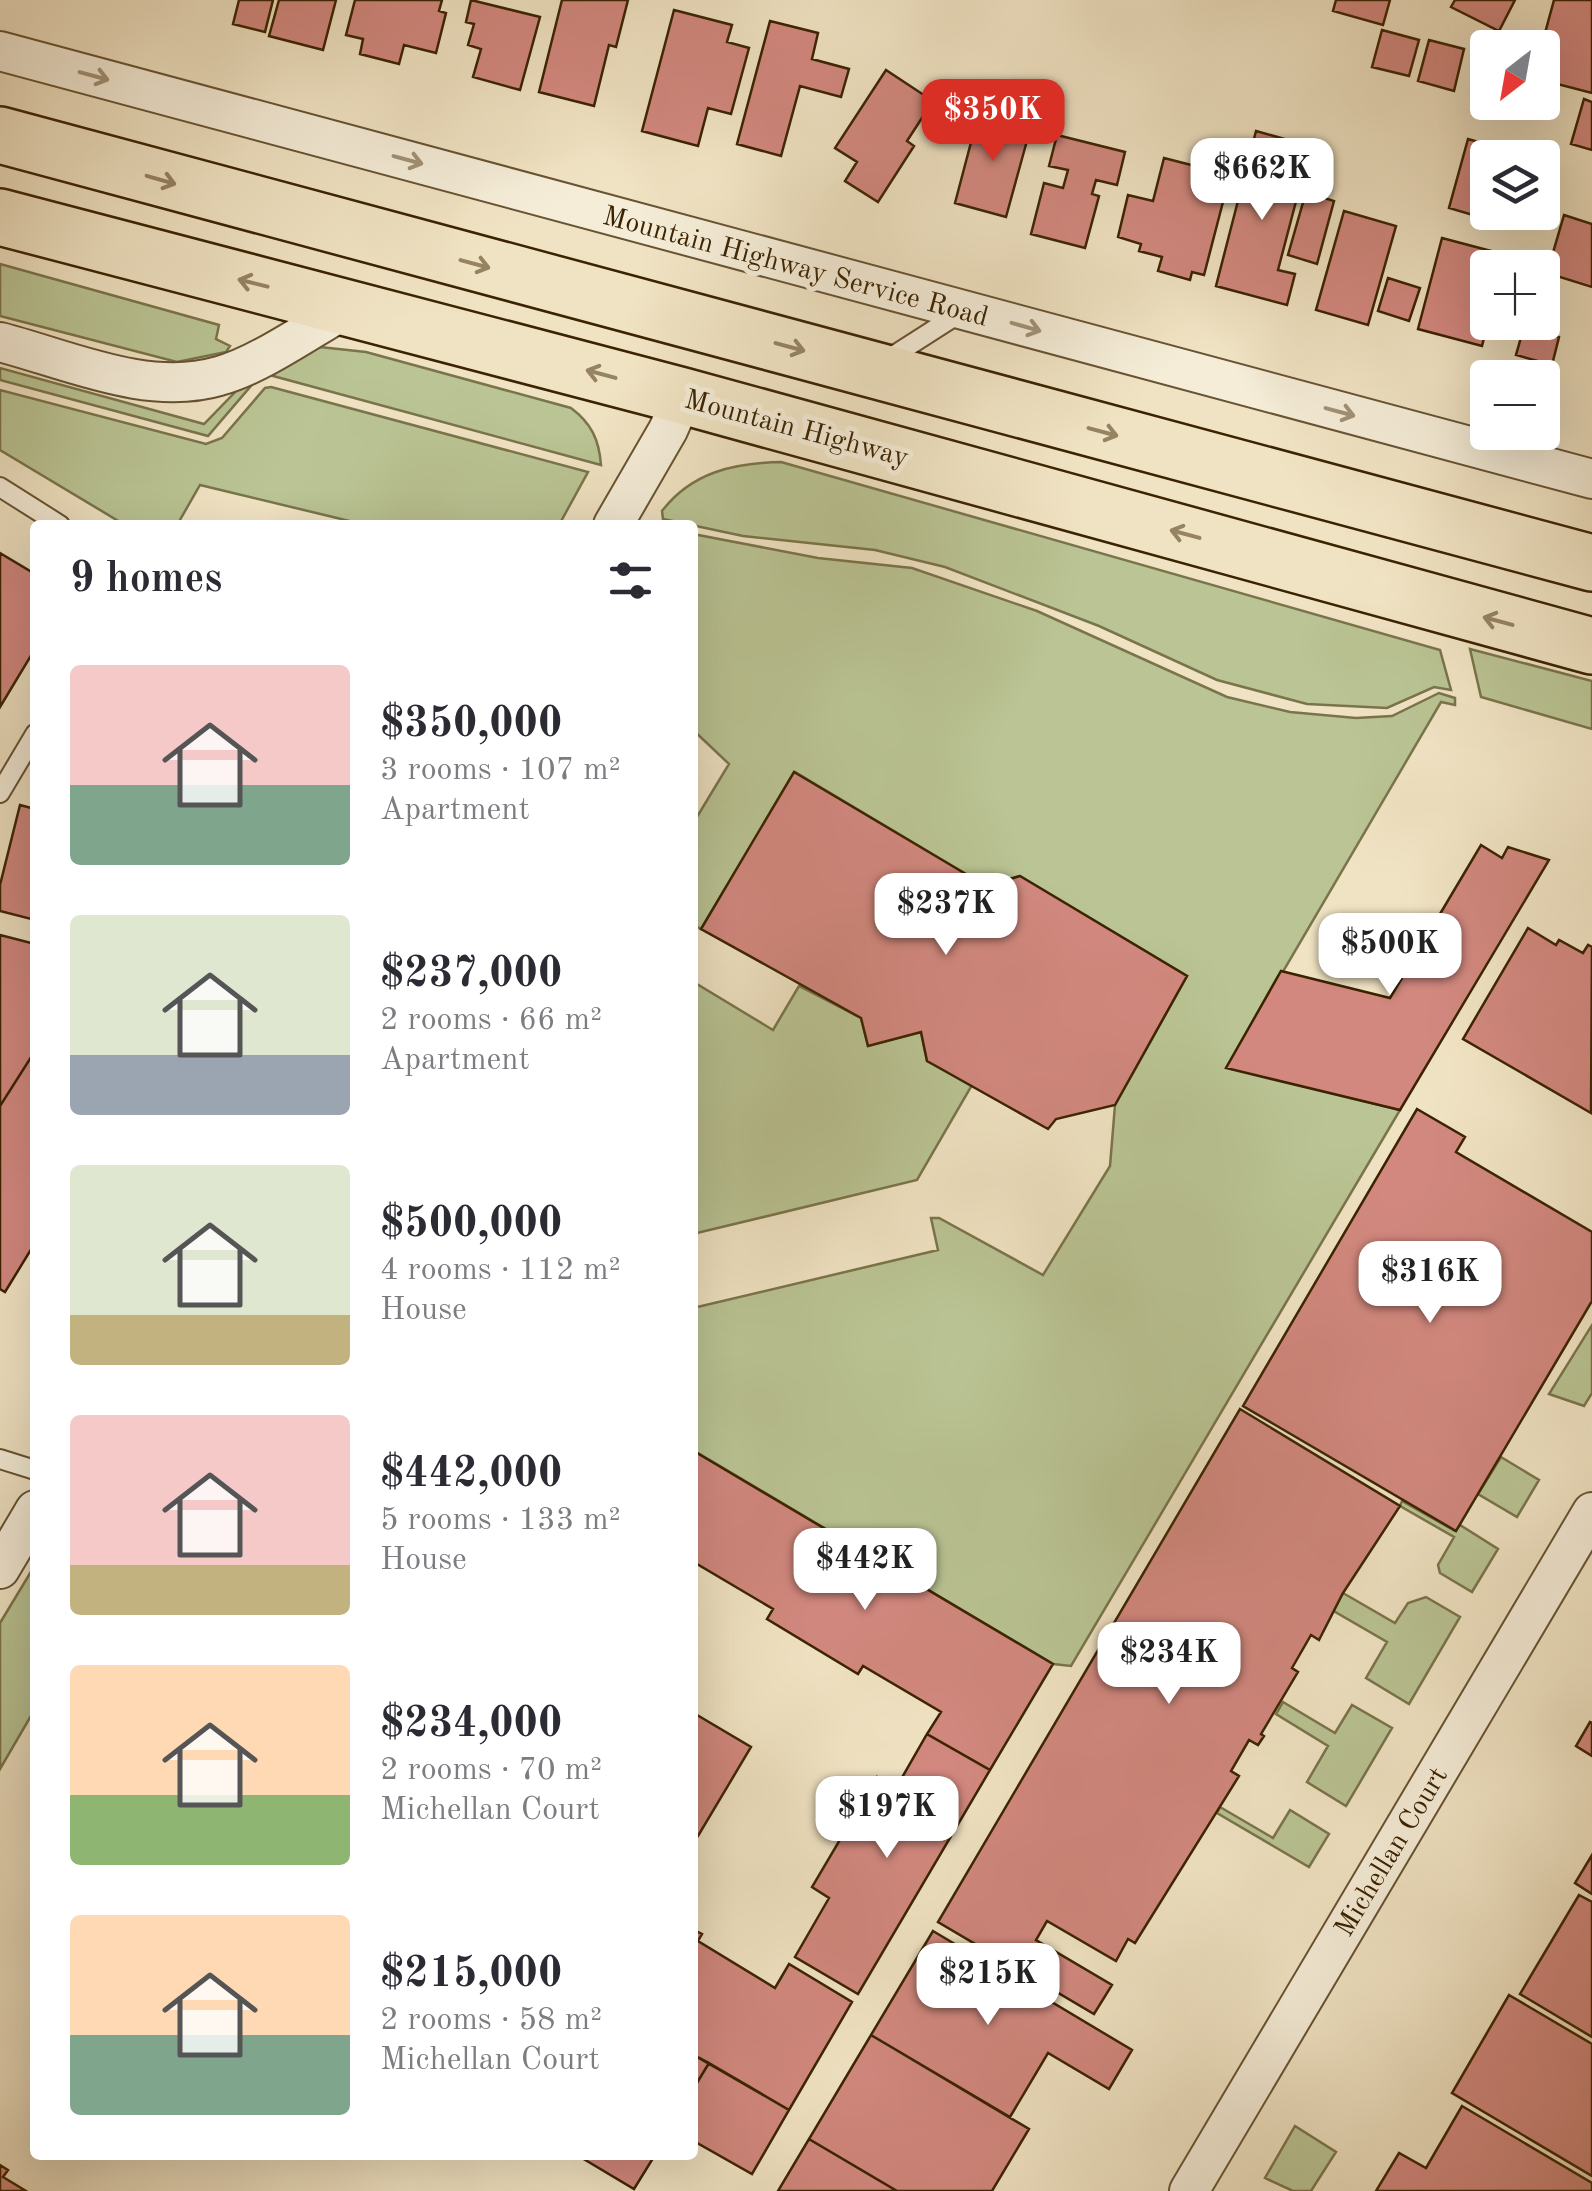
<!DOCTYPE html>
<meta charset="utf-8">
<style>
body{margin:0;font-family:"Old Standard TT",serif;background:#f7f7f7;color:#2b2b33;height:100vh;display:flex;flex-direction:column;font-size:38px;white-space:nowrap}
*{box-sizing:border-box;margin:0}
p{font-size:32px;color:#7c7c81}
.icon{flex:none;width:55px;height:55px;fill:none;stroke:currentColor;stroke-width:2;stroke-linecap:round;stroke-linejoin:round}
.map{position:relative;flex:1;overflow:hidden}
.side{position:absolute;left:30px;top:520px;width:668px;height:1640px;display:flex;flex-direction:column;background:#fff;border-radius:10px;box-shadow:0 10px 40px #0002}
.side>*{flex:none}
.needle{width:65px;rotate:211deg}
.fabs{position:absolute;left:1470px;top:30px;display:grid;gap:20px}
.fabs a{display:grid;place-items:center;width:90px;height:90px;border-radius:10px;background:#fff;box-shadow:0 10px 40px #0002;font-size:50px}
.price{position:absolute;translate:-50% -85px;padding:0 22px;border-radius:20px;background:#fff;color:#222;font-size:32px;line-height:65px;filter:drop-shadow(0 2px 5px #0008)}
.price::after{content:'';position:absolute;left:50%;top:60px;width:30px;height:22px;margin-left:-15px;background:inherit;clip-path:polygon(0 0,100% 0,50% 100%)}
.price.selected{background:#d93025;color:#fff}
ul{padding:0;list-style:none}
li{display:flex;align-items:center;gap:30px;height:250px;padding:0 40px}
li span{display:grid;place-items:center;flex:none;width:280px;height:200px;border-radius:10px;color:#555}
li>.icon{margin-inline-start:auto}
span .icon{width:120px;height:120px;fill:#fffc;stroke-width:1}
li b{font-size:42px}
h2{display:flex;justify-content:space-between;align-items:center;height:120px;padding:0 40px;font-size:42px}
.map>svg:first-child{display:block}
.green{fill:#bac494;stroke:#7a744a;stroke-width:2.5}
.building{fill:#d2887f;stroke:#3b2301;stroke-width:2.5}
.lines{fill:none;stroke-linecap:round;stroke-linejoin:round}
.lane-casing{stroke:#685332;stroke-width:22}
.street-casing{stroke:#685332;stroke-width:42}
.primary-casing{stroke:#3b2301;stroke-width:60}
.lane{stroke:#f5edd8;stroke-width:18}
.street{stroke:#f5edd8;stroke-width:38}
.primary{stroke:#f0e3c3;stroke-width:55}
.oneway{stroke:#a19277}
.oneway2{stroke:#968362}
.labels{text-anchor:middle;stroke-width:10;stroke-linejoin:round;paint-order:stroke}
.street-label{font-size:28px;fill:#3b2301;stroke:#f5edd8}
</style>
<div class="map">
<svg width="1592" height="2191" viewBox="0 0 1592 2191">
<rect width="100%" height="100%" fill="#f0e3c3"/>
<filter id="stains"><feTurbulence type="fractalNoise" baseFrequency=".002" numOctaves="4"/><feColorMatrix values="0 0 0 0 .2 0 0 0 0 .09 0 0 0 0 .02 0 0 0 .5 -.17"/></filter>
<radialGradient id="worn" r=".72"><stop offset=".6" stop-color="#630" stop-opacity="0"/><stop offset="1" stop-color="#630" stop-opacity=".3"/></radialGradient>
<path class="green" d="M0 264 219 325 216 339 230 346 226 352 177 362 0 316Z
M320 347 366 352 571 408C591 423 599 439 601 465L262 373 208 436 0 380V368L204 424 244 383Z
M271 387 588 472 559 525H366L200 485 177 525H125L0 450V390L206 444 222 438 265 388Z
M781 462 1440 650 1451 690 1434 687 1387 708 1307 704 1217 680 1099 626 945 567 875 550 743 536 663 519 662 511C692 472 734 463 781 462Z
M693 534 818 558 912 568 1037 611 1227 697 1290 712 1356 718 1392 716 1439 693 1455 698V705L1441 702 1227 1067 1400 1110 1071 1666 1053 1664 693 1450V1308L938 1250 931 1218H939L1043 1275 1110 1166 1115 1105 1187 976 1020 876 986 886 795 772 701 929 693 924 692 825 729 764 693 730Z
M1470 649 1592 681V729L1481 697Z
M692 981 773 1030 799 986 861 1018 868 1046 921 1032 927 1061 972 1085 917 1180 693 1234Z
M1592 1325V1393L1584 1406 1549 1394Z
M1501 1457 1539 1480 1517 1517 1478 1494Z
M1402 1501 1455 1531 1460 1525 1498 1549 1472 1592 1440 1573 1438 1565 1454 1537 1400 1506Z
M35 1565V1709L0 1769V1623Z
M1343 1593 1395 1623 1408 1603 1426 1597 1460 1617 1409 1704 1366 1678 1387 1642 1332 1610Z
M1283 1702 1335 1733 1352 1705 1392 1728 1346 1806 1307 1782 1328 1746 1276 1714Z
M1220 1807 1273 1838 1290 1810 1329 1834 1309 1867 1217 1813Z
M1295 2126 1336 2152 1311 2191H1293L1265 2178Z"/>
<path class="building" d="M239 0H273L265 32 233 24Z
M279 0H336L323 50 269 36Z
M355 0H442L439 11 446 13 436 53 404 45 399 64 360 54 363 39 346 35Z
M471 0 540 17 520 90 473 77 481 49 468 45 474 24 466 22Z
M562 0H628L616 47 609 45 594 106 539 92Z
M1336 0H1390L1383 25 1333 11Z
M1455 0H1515L1499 31 1451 7Z
M1554 0H1592V93L1542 80 1541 48Z
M674 10 732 25 727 42 749 48 731 114 708 108 698 146 642 131Z
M770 21 818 33 812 59 849 69 841 97 800 86 781 156 737 144Z
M1382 30 1419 40 1409 76 1372 67Z
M1429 40 1464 49 1454 91 1418 81Z
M886 70 933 101 907 141 914 146 878 202 845 181 857 162 835 148Z
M1584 99 1592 102V150L1571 144Z
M979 112 1031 126 1006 217 955 203Z
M1256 131 1299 143 1288 182 1300 186 1278 270 1295 274 1287 305 1216 286Z
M1057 135 1125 152 1117 185 1096 180 1092 194 1099 196 1085 248 1031 234 1044 183 1063 188 1068 170 1049 166Z
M1468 139 1510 151 1508 158H1488L1490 220 1449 208Z
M1164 158 1230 175 1204 275 1192 272 1190 280 1158 271 1162 257 1139 251 1141 244 1118 237 1128 195 1153 201Z
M1306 192 1334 201 1317 264 1288 255Z
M1344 211 1396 226 1368 325 1316 310Z
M1564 215 1592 224V287L1547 273Z
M1442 238 1506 255 1503 268H1488V322L1482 346 1418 329Z
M1388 278 1420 288 1409 321 1378 311Z
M1524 327 1559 337 1552 365 1516 355Z
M0 553 35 574V649L0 707Z
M794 772 986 886 1020 876 1187 976 1115 1105 1056 1119 1048 1129 927 1061 921 1032 868 1046 861 1018 701 929Z
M20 805 35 809V920L0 911V885Z
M1481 845 1502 858 1508 847 1549 860 1400 1110 1226 1068 1281 971 1390 998Z
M1528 928 1556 945 1559 940 1583 953 1588 945 1592 947 1591 1113 1463 1039Z
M0 935 35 944V1051L0 1106Z
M35 1051V1243L5 1292 0 1289V1106Z
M1417 1109 1465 1137 1456 1152 1592 1232V1301L1456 1531 1243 1406Z
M1240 1409 1400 1506 1343 1593 1319 1640 1311 1635 1292 1668 1298 1672 1261 1734 1264 1736 1258 1745 1249 1740 1231 1771 1239 1776 1135 1943 1128 1939 1116 1961 1047 1921 1036 1940 1112 1985 1094 2014 938 1922Z
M692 1450 1053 1664 990 1770 927 1734 941 1712 863 1666 858 1674 767 1619 773 1609 692 1561Z
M692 1712 751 1747 698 1836 692 1832Z
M1590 1722 1592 1723V1756L1576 1746Z
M927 1734 990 1770 858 1994 795 1957 829 1898 812 1887 877 1777 896 1788Z
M1592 1855V1894L1575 1883Z
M1579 1895 1592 1902V2037L1520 1994Z
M692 1929 702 1934 698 1941 775 1988 789 1964 852 2002 789 2110 692 2054Z
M933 1931 1132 2050 1109 2089 1048 2053 1010 2117 871 2035Z
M1509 1995 1592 2044V2176L1452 2093Z
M871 2035 1029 2129 992 2191H897L809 2139Z
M692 2054 709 2063 692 2091Z
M709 2063 789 2110 752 2174 692 2140V2091Z
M1462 2106 1592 2183V2191H1376L1399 2153 1426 2168Z
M809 2139 897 2191H778Z
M577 2155H655L634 2189Z
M0 2165 8 2170 3 2177 26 2191H0Z"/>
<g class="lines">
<g class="lane-casing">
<path id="lane" d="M885 361 960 313
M0 487 60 525
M0 793 35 734
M0 1459 35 1470"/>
</g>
<g class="street-casing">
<path id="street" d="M0 51 1592 479
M0 342C69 360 148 397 219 376 260 365 311 328 349 307
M613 525 668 430 683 396
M0 1569 35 1510
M1189 2191 1592 1512"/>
</g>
<g class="primary-casing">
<path id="primary" d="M0 135 1592 563
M0 217 683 396 1592 646"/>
</g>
<use href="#lane" class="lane"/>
<use href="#street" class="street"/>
<use href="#primary" class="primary"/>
</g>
<defs><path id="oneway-shaft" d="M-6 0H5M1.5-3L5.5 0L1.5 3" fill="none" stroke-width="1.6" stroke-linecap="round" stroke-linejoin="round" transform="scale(2.5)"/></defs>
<g class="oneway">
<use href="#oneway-shaft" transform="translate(94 76) rotate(15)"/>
<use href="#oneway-shaft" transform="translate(408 160) rotate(15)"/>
<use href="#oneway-shaft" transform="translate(1026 327) rotate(16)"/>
<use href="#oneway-shaft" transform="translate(1340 412) rotate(15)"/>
</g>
<g class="oneway2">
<use href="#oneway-shaft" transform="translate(161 180) rotate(16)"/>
<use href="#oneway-shaft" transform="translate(475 264) rotate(15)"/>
<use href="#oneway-shaft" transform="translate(253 283) rotate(-166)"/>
<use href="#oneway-shaft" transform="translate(790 347) rotate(15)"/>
<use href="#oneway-shaft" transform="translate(601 374) rotate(-165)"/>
<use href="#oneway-shaft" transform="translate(1103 432) rotate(15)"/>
<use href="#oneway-shaft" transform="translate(1185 534) rotate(-165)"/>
<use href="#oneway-shaft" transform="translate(1498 621) rotate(-165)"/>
</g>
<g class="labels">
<g class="street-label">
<text transform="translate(796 265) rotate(15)" y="10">Mountain Highway Service Road</text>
<text transform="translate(797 427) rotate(15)" y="10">Mountain Highway</text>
<text transform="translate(1390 1851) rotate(-59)" y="10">Michellan Court</text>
</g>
</g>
<rect width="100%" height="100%" filter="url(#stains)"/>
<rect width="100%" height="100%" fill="url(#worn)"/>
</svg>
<div class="fabs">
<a><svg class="needle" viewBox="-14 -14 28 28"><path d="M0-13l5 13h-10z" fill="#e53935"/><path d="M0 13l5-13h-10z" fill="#7c7c81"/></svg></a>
<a><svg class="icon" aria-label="layers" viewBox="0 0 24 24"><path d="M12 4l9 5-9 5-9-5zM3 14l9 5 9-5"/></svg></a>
<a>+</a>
<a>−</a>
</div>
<b class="price selected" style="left:993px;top:164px">$350K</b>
<b class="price" style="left:1262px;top:223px">$662K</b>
<b class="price" style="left:946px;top:958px">$237K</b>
<b class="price" style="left:1390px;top:998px">$500K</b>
<b class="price" style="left:1430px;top:1326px">$316K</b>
<b class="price" style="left:865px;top:1613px">$442K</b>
<b class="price" style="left:1169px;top:1707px">$234K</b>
<b class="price" style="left:887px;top:1861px">$197K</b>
<b class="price" style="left:988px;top:2028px">$215K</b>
<section class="side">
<h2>9 homes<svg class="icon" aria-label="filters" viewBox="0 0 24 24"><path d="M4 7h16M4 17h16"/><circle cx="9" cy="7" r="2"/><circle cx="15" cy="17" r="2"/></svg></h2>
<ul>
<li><span style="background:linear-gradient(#f6c9c9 60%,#7fa58c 0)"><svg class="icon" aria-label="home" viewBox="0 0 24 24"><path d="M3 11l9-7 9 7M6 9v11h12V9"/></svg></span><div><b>$350,000</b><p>3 rooms · 107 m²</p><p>Apartment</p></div></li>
<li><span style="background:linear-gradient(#dfe7d0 70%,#9aa5b1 0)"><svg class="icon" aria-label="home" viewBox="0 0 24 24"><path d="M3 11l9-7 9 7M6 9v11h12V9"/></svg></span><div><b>$237,000</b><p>2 rooms · 66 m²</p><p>Apartment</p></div></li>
<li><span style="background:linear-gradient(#dfe7d0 75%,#c2b280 0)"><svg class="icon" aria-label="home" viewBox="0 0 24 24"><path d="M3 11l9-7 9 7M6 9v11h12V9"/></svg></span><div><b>$500,000</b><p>4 rooms · 112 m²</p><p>House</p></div></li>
<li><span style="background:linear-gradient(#f6c9c9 75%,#c2b280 0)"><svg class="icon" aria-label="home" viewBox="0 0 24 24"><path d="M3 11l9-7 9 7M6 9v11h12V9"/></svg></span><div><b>$442,000</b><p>5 rooms · 133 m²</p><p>House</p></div></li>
<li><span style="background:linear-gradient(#ffd9b3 65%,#8fb573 0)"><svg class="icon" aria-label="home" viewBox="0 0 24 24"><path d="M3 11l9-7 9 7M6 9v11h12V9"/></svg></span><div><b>$234,000</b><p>2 rooms · 70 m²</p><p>Michellan Court</p></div></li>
<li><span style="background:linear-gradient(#ffd9b3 60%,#7fa58c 0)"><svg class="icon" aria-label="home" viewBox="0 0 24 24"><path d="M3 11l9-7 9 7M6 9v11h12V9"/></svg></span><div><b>$215,000</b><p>2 rooms · 58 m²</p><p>Michellan Court</p></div></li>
</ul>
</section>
</div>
